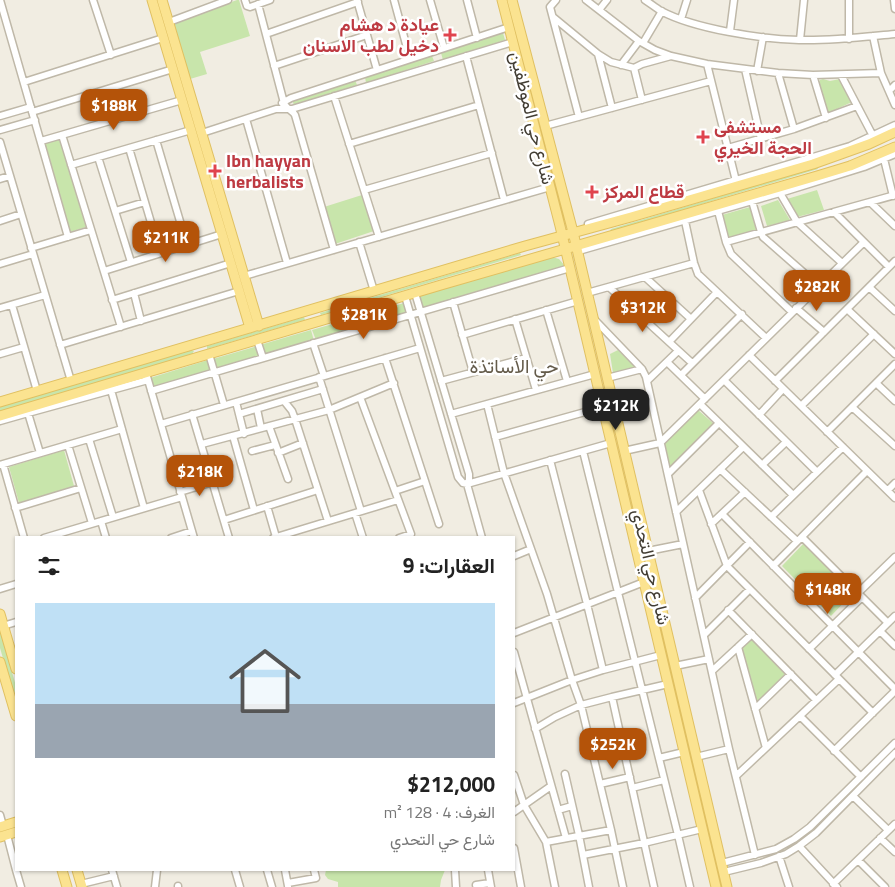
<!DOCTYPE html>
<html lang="ar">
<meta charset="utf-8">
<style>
body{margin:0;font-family:"Titillium Web",Vazirmatn,sans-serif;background:#f6f6f6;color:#222;direction:rtl;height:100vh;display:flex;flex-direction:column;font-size:19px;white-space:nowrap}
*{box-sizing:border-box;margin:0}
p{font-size:16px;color:#767676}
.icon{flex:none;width:28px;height:28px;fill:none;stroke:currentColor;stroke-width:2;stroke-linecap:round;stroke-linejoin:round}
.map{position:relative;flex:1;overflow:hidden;direction:ltr}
.drawer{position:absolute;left:15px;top:536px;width:500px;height:335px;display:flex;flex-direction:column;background:#fff;border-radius:0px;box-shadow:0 1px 4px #0004;direction:rtl}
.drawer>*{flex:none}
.price{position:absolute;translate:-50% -42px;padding:0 11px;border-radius:10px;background:#b45309;color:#fff;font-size:16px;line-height:32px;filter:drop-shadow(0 1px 2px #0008)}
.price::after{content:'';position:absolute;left:50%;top:30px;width:15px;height:11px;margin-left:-8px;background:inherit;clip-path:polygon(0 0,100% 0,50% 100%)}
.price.current{background:#222;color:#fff}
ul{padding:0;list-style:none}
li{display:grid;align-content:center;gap:10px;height:265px;padding:0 20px}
li span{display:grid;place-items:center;height:155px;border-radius:0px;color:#555}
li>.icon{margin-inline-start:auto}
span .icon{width:90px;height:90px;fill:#fffc;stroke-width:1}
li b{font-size:21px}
h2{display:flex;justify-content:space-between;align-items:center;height:60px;padding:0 20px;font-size:21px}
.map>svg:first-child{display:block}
.green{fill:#c8e5ab}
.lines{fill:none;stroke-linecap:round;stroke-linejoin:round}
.minor-casing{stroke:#bfb8a8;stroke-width:9}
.major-casing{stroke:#e0c061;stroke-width:11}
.minor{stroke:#fff;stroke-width:6}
.major{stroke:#fbe390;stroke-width:9}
.health-dot{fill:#e0444e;stroke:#fff;stroke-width:2}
.labels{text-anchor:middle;stroke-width:5;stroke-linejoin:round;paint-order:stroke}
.health-label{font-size:18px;font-weight:bold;fill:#be3a42;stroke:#fff;text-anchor:start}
.street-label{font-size:18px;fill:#423d33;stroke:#fff}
.neighbourhood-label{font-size:19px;fill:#645b4a;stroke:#fff}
</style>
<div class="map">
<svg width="895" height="887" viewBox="0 0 895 887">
<rect width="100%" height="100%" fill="#f1ede2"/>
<path class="green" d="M237 0H239L250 36 200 52 207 74 190 79 174 23Z
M503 33 505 40 443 60 441 53Z
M432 56 434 61 366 83 365 77Z
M823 79 830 81 840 79 852 102 828 113 819 82 820 80Z
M355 80 357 85 294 105 292 100Z
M59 137 86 227 70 232 43 142Z
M817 167 818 169 626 227 610 231 611 229Z
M817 190 824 210 797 217 787 199Z
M362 195 374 231 335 244 324 207Z
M778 200 790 220 767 226 761 206Z
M750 207 756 230 728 238 722 215Z
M520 253 521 255 321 315 320 313Z
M552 257 559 259 565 266 423 308 419 295Z
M404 303 407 313 316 340 312 330Z
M304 317 305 320 207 349V346Z
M311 330 314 341 263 356 260 345Z
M258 346 261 356 216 370 213 359Z
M191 350 194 351 192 354 0 411V407Z
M618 350 635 367 613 373 610 354Z
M208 360 211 370 153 388 150 378Z
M698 410 714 424 669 468 664 444Z
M64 450 74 486 19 503 9 467Z
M804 543 853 593 831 616 782 566Z
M0 631 16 686V703L0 648Z
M752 639 785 674 757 702 742 648Z
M326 870H445L441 880 440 887H338V882L328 879 325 875Z"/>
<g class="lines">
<g class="minor-casing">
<path id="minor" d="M0 0 68 237
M93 0 111 55
M245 0 247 6 250 7 270 0
M357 0 377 70
M394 0 410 59
M430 0 444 48
M467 0 477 38
M556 0 550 7 579 117
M586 0 639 41 655 50 671 56 707 64 778 73 813 75 881 73
M645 0C651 4 656 8 661 11 695 29 761 39 799 40 831 41 863 37 895 34
M894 0 895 9
M258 4 284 103C286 109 292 110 295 115L334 250
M599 10 607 0
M553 17 598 54 611 62 634 68 642 64 671 56
M681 19 687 0
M169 22 228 0
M730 31 734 0
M266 34 358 2
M873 36 881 73 895 105
M849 39V0
M800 40 804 0
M643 43 662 11
M598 54 612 108
M466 56 504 200
M707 64 736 181
M621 65 639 41
M274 66 367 35
M634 68 642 100
M745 69 761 139
M757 71 763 37
M778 73 794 129
M813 75 826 118
M841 75 873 136
M24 82 163 38
M115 87 123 117
M889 91 895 85
M334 96 379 237
M282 103 291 98 509 27
M32 112 173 69
M0 116 31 107
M246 119 287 263
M545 126 711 81
M0 130 35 120
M202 133 276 109H292L513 42
M62 135 121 327
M156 140 187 245
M41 141 182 100
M0 142 71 381
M349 144 479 105
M129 148 160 253
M728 148 794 129 857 106
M98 157 131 262
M884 159 893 196
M71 165 191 130
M0 179 10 176
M364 190 492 153
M780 193 797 222 842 263
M752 201 761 232 763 237 819 286
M870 202 895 226
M115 211 145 202
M718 211 726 242 731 254 792 312
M834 212 889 267
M0 221 21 214
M685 221 694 263 698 274 766 338
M588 224 820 155 850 146 895 125
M359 242 374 291
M726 242 895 195
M31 248 91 230
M578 256 579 252 582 250 780 193 864 167 895 154
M0 264 33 254
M104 271 222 234
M244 276 550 187
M645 277 691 319
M609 287 692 363
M869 287 895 311
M134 293 141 321
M415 293 469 474V480L467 484 482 538
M587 293 694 263
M405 296 458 477 463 483 467 484 611 443
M112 300 231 263
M453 302 473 372
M12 305 37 391
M0 308 45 295
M796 308 824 332
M847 309 895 354
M546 310 567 381
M515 319 536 390
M594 319 642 369 646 377 729 749 755 855
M462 335 578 301
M257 340 263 358
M669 342 717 292
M313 343 324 376
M60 345 239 291
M0 354 24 347
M209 354 224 405
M749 355 895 498
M385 358 439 524
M667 362 705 399
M146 373 194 538
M681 375 742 314
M319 377 361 511
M607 378 642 369
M724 380 817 472
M441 381 526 358
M647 381 678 351
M775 381 895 261
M876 383 895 401
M111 390 144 508
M151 391 570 268
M360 397 411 534 399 538
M284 401 292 411 295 419 328 521
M236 402 244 434
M487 404 504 473 547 594 572 680 581 705 611 830
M700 404 793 495
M801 406 874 334
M852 407 895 446
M257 409 261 428
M192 414 229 538
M239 414 323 389
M451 414 595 374
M759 415 783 389
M0 421 28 413
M161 424 420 348
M269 426 288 479
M827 432 895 364
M233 436 254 510
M495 437 603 407
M89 439 113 517
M202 444 329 410 394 383
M68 445 92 523
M252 451 275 445
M583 451 678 835 690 887
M624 451 660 443 864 242
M40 453 28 413 148 380
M278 453 303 443
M550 460 587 604 603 670
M3 464 24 538
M0 465 122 429
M762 465 786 442
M720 469 797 541
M668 474 719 423
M699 490 727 566 873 713
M888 490 895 483
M395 491 425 481
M180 492 213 482
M267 506 276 537
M15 508 81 488
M676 512 743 447
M355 513 363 538
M722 514 895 689
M771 517 843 447
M224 520 318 490
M101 521 106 538
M711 524 745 492
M802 537 888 623
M44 538 182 497
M171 538 192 531
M273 538 398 500
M648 551 683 544
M514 556 531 549
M773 566 867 471
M0 589 16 584
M858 593 895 557
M695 598 750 542
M728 610 816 700
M3 626 16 622
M880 631 895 646
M514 633 644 582
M704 635 750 589
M738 647 766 748
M809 649 862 597
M514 652 566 838
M675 666 709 659
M712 671 752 634
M835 675 895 616
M612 697 654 887
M514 703 572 680 603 670 661 655
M755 709 791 674
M800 716 861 777
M535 729 555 717 581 705 612 697 668 684
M834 751 895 691
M696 757 729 749
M659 758 684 752
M565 774 579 835 589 887
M514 775 524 805 546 842 555 887
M736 776 839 679
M600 784 630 777
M632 788 664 780
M853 796 888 830
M558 810 572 806
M514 812 551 786
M0 815 3 826
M7 835 16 870
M880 838 895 852
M546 842 611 830 623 887
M799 846 837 887
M514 848 521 887
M583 855 644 843 702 829
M779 856 789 887
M858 860 885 887
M722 863 776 849 794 839 810 827 895 743
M16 870 21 887
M112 870 117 887
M235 870 240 887
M267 870 272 887
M285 870 288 886
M455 870 456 887
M488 870 491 887
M724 872 761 863 786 854 799 846 816 833 895 753
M288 883 316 878 314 870
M81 884 114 876
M833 884 895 824
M476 885 490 883
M178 886V887
M155 887 157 870"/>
</g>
<g class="major-casing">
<path id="major" d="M152 0 250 328
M162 0 259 326
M502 0 560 226 716 887
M512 0 573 232 727 887
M0 402 525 246 631 217 813 164 869 144 895 132
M0 416 441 285 817 176 850 166 895 147
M0 614 16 669
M0 662 16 716
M0 827 16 822
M0 837 16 832
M62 870 67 887
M77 870 82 887"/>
</g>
<use href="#minor" class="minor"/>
<use href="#major" class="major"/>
</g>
<g class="health-dot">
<path d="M447.5 27.5h5v5h5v5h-5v5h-5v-5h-5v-5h5z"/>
<path d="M700.5 129.5h5v5h5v5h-5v5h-5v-5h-5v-5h5z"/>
<path d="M212.5 163.5h5v5h5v5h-5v5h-5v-5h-5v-5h5z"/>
<path d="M589.5 184.5h5v5h5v5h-5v5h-5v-5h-5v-5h5z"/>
</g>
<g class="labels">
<g class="health-label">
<text x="439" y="31" text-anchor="end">عيادة د هشام<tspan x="439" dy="21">دخيل لطب الاسنان</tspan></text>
<text x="714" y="133">مستشفى<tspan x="714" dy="21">الحجة الخيري</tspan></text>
<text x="226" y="167">Ibn hayyan<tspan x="226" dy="21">herbalists</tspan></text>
<text x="603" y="198">قطاع المركز</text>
</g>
<g class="street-label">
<text transform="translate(532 118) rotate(76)" y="6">شارع حي الموظفين</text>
<text transform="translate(651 567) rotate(77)" y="6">شارع حي التحدي</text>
</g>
<g class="neighbourhood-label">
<text x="514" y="373">حي الأساتذة</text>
</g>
</g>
</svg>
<b class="price" style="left:114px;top:131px">$188K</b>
<b class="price" style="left:166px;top:263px">$211K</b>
<b class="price" style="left:817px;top:312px">$282K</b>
<b class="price" style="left:643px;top:333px">$312K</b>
<b class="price" style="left:364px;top:340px">$281K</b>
<b class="price current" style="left:616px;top:431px">$212K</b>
<b class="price" style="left:200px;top:497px">$218K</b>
<b class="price" style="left:828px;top:615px">$148K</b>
<b class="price" style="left:613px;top:770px">$252K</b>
<section class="drawer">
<h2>العقارات: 9<svg class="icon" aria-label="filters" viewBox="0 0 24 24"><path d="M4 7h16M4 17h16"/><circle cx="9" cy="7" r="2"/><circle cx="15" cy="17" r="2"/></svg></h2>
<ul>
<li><span style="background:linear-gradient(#bfe0f5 65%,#9aa5b1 0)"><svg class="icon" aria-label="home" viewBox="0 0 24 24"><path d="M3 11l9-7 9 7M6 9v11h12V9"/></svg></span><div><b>$212,000</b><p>الغرف: 4 · 128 m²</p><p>شارع حي التحدي</p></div></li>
</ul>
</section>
</div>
